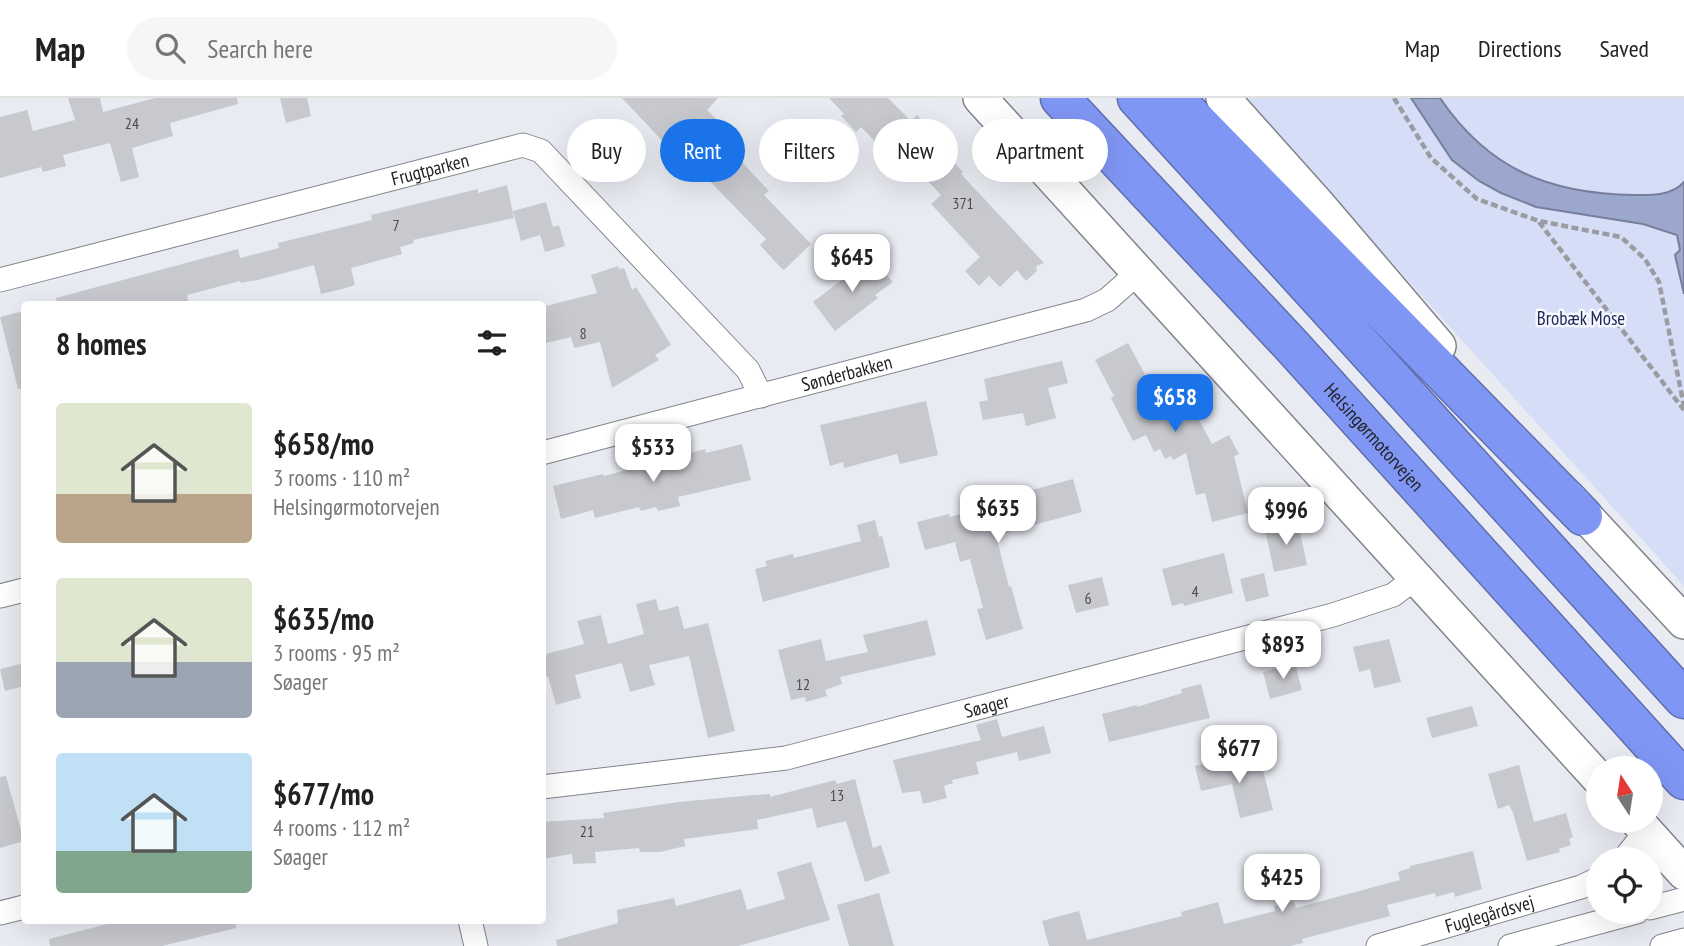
<!DOCTYPE html>
<meta charset="utf-8">
<style>
body{margin:0;font-family:"PT Sans Narrow",sans-serif;background:#f6f6f6;color:#222;height:100vh;display:flex;flex-direction:column;font-size:26px;white-space:nowrap}
*{box-sizing:border-box;margin:0}
p{font-size:23px;color:#767676}
.icon{flex:none;width:38px;height:38px;fill:none;stroke:currentColor;stroke-width:2;stroke-linecap:round;stroke-linejoin:round}
.map{position:relative;flex:1;overflow:hidden}
.sheet{position:absolute;left:21px;top:203px;width:525px;height:623px;display:flex;flex-direction:column;background:#fff;border-radius:7px;box-shadow:0 7px 28px #0002}
.sheet>*{flex:none}
.hud{position:absolute;left:567px;top:21px;width:665px;height:63px;display:flex;gap:14px}
.needle{width:46px;rotate:348deg}
.tools{position:absolute;left:1586px;top:658px;display:grid;gap:14px}
.tools a{display:grid;place-items:center;width:77px;height:77px;border-radius:50%;background:#fff;box-shadow:0 7px 28px #0002;font-size:35px}
.price{position:absolute;translate:-50% -60px;padding:0 16px;border-radius:14px;background:#fff;color:#222;font-size:23px;line-height:46px;filter:drop-shadow(0 2px 4px #0008)}
.price::after{content:'';position:absolute;left:50%;top:42px;width:21px;height:16px;margin-left:-10px;background:inherit;clip-path:polygon(0 0,100% 0,50% 100%)}
.price.active{background:#1a73e8;color:#fff}
ul{padding:0;list-style:none}
li{display:flex;align-items:center;gap:21px;height:175px;padding:0 35px}
li span{display:grid;place-items:center;flex:none;width:196px;height:140px;border-radius:7px;color:#555}
li>.icon{margin-inline-start:auto}
span .icon{width:84px;height:84px;fill:#fffc;stroke-width:1}
li b{font-size:30px}
h2{display:flex;justify-content:space-between;align-items:center;height:84px;padding:0 35px;font-size:30px}
.chip{padding:0 24px;border-radius:32px;background:#fff;box-shadow:0 7px 28px #0002;font-size:24px;line-height:63px}
.chip.active{background:#1a73e8;color:#fff}
header{display:flex;align-items:center;gap:42px;box-sizing:border-box;height:98px;padding:0 35px;background:#fff;border-bottom:2px solid #e0e0e0}
header strong{font-size:33px}
nav{display:flex;gap:38px;margin-inline-start:auto;font-size:24px}
.search{width:490px;height:63px;background:#f6f6f6;display:flex;align-items:center;gap:18px;box-sizing:border-box;padding:0 24px;border-radius:38px;color:#767676;font-size:26px}
.map>svg:first-child{display:block}
.green{fill:#d5ddf7}
.water{fill:#9ca7ce;stroke:#777f9b;stroke-width:2}
.building{fill:#c7c9cf}
.lines{fill:none;stroke-linecap:round;stroke-linejoin:round}
.street-casing{stroke:#82838a;stroke-width:25}
.secondary-casing{stroke:#82838a;stroke-width:36}
.highway-casing{stroke:#5f6eac;stroke-width:41}
.path{stroke:#9a9ca1;stroke-width:4.5;stroke-dasharray:7 3.5;stroke-linecap:butt}
.street{stroke:#fff;stroke-width:23}
.secondary{stroke:#fff;stroke-width:33}
.highway{stroke:#8096f4;stroke-width:38}
.labels{text-anchor:middle;stroke-width:5;stroke-linejoin:round;paint-order:stroke}
.number-label{font-size:16px;fill:#4b4c50}
.street-label{font-size:19px;fill:#222325;stroke:#f7f9fe}
.park-label{font-size:19px;fill:#20295a;stroke:#f7f9fe}
</style>
<header>
<strong>Map</strong>
<div class="search"><svg class="icon" aria-label="search" viewBox="0 0 24 24"><circle cx="10" cy="10" r="6"/><path d="M15 15l6 6"/></svg>Search here</div>
<nav><a>Map</a><a>Directions</a><a>Saved</a></nav>
</header>
<div class="map">
<svg width="1684" height="848" viewBox="0 0 1684 848">
<rect width="100%" height="100%" fill="#e9ebf2"/>
<path class="green" d="M1243 0H1411L1452 62 1479 83 1501 95 1536 109 1644 126 1677 137 1680 152 1675 157 1684 196V488Z
M1440 0H1684V84C1672 98 1651 97 1634 97 1550 96 1488 71 1440 0Z"/>
<path class="water" d="M1411 0H1440C1488 71 1549 96 1634 97 1651 97 1672 98 1684 84V196L1675 157 1680 152 1677 137 1643 126 1536 109 1501 95 1479 83 1452 62Z"/>
<path class="building" d="M68 0H100L103 14 155 0H237L238 6 170 25 173 38 132 50 139 79 121 84 110 45 63 57 66 68 43 74 41 69 0 80V19L27 12 33 33 75 22Z
M280 0H307L311 18 286 25Z
M622 0H718L707 12 717 22 706 33 738 67 742 64 769 93 764 97 811 146 784 172 781 170 760 147 766 141 690 63 685 67Z
M829 0H888L911 23 917 17 930 32 927 35 963 74 961 76 1044 165 1036 168 1037 173 1026 183 1017 172 1000 189 989 178 979 188 965 173 980 159 931 106 941 97 903 57 896 65 861 29 856 34 841 18 844 16Z
M605 47 620 62 604 78 589 63Z
M507 87 514 120 413 142 414 145 400 149 402 156 351 170 355 187 342 191 321 196 314 167 258 182 241 185 240 183 187 197 189 206H57L56 200 238 151 240 160 279 150 278 145 372 122 371 117 478 91V95Z
M546 104 553 129 559 127 565 148 545 154 540 137 521 143 513 113Z
M870 160 893 184 875 197 878 200 835 233 813 204Z
M618 168 619 171 624 170 632 192 636 189 671 247 655 257 659 262 612 290 600 244 574 250 571 239 542 246V209L597 195 591 177Z
M24 213V290L18 291 0 219Z
M1128 245 1169 321 1192 309 1212 346 1229 337 1239 356 1234 358 1248 415 1212 424 1205 395 1196 397 1186 355 1173 362 1171 358 1165 361 1160 351 1154 354 1146 337 1133 343 1111 300 1114 298 1095 262Z
M1062 263 1068 285 1048 290 1056 320 1026 328 1023 315 983 322 979 304 988 302 984 281Z
M926 303 938 357 900 366 897 356 844 370 843 364 830 368 820 327Z
M742 346 751 382 678 399 680 408 658 413 656 409 641 413 639 409 595 420 593 412 561 421 553 388 603 376 604 378 705 351 706 355Z
M1073 381 1082 414 996 437 1009 489 1011 488 1023 531 986 542 977 511 983 510 970 461 960 464 955 444 925 452 917 424 949 416 950 419 1010 403 1009 398Z
M875 422 879 439 882 438 890 469 763 504 755 471 767 468 765 463 793 456 794 460 861 443 857 427Z
M1298 424 1307 467 1274 474 1265 431Z
M1224 455 1233 495 1184 508 1183 505 1172 508 1162 471Z
M1264 475 1269 498 1246 504 1240 481Z
M1102 479 1109 507 1076 515 1068 487Z
M656 501 659 513 678 508 684 531 708 525 735 633 708 640 689 558 649 567 655 587 630 594 622 565 575 577 581 600 556 607 548 578 542 580V557L584 546 577 523 601 517 608 546 644 536 636 506Z
M927 522 936 557 840 579 842 586 825 592 827 598 806 604 805 599 791 602 778 552 821 541 826 563 868 554 863 537Z
M1389 541 1401 584 1374 590 1370 571 1359 574 1353 549Z
M24 565V588L5 593 0 571Z
M1295 565 1302 592 1270 601 1263 574Z
M1201 586 1210 620 1109 644 1102 616 1137 607V609L1182 595 1181 591Z
M1472 608 1478 628 1432 640 1426 620Z
M997 621 1002 639 1044 628 1051 655 1019 663 1017 654 976 664 979 676 952 682 953 685 944 688 947 700 923 706 920 693 902 695 893 662 981 642 976 627Z
M1260 660 1273 712 1240 720 1232 686 1201 693 1195 668 1213 663 1215 671Z
M1519 667 1534 724 1566 715 1573 739 1569 741 1571 747 1559 751 1560 754 1527 763 1513 715 1509 707 1498 711 1488 676Z
M6 678 24 743 0 750V679Z
M855 681 873 750 881 747 890 775 865 784 846 723 817 730 812 710 757 722 758 731 684 741 685 748 660 754H640L639 750 595 754 596 765 573 766 572 756 542 761V724L604 720 603 715 679 704 754 697 770 696V699L835 682 837 686Z
M1473 753 1482 791 1455 799 1454 794 1436 799 1435 795 1387 807 1390 818 1302 841 1303 845 1290 848H1049L1042 823 1079 813 1087 842 1182 818 1181 814 1218 804 1224 826 1275 813 1274 808 1293 803 1296 810 1400 782 1398 774 1410 770V768Z
M811 764 830 822 738 848H557L556 842 618 825 617 812 674 800 676 808 741 791 747 812 785 801 777 774Z
M879 795 894 848H849L837 807Z
M123 822H235L236 830 162 848H50L49 841Z"/>
<g class="lines">
<g class="street-casing">
<g id="street">
<path id="s1" d="M0 182 523 47 541 53 748 272 761 298"/>
<path id="s2" d="M542 355 1086 212 1107 202 1140 173"/>
<path d="M0 498 24 492"/>
<path id="s3" d="M542 689 786 660 1333 517 1393 497 1417 479"/>
<path d="M1624 761 1646 733"/>
<path d="M1650 810 1684 801"/>
<path d="M0 815 24 809"/>
<path d="M470 822 476 848"/>
<path id="s4" d="M1378 848 1581 789 1598 781"/>
<path d="M1510 848 1637 814"/>
<path d="M1662 848 1684 842"/>
</g>
</g>
<g class="secondary-casing">
<path id="secondary" d="M980 0 1598 680
M1223 0 1317 105 1439 248
M1567 398 1684 524
M1637 723 1684 775"/>
</g>
<g class="highway-casing">
<g id="highway">
<path id="s5" d="M1060 0 1291 247 1684 682"/>
<path d="M1137 0 1684 601"/>
<path d="M1174 0 1583 418"/>
</g>
</g>
<path class="path" d="M1394 0 1431 60 1477 101 1539 123 1621 139 1645 161 1659 184 1684 308
M1539 124 1684 312"/>
<use href="#street" class="street"/>
<use href="#secondary" class="secondary"/>
<use href="#highway" class="highway"/>
</g>
<g class="labels">
<g class="number-label">
<text x="132" y="31">24</text>
<text x="963" y="111">371</text>
<text x="396" y="133">7</text>
<text x="583" y="241">8</text>
<text x="1195" y="499">4</text>
<text x="1088" y="506">6</text>
<text x="803" y="592">12</text>
<text x="837" y="703">13</text>
<text x="587" y="739">21</text>
</g>
<g class="street-label">
<text dy="7" stroke="none"><textPath href="#s1" startOffset="444">Frugtparken</textPath></text>
<text dy="7" stroke="none"><textPath href="#s2" startOffset="315">Sønderbakken</textPath></text>
<text dy="7" stroke="none"><textPath href="#s5" startOffset="462">Helsingørmotorvejen</textPath></text>
<text dy="7" stroke="none"><textPath href="#s3" startOffset="453">Søager</textPath></text>
<text dy="7" stroke="none"><textPath href="#s4" startOffset="116">Fuglegårdsvej</textPath></text>
</g>
<g class="park-label">
<text x="1581" y="227">Brobæk Mose</text>
</g>
</g>
</svg>
<div class="tools">
<a><svg class="needle" viewBox="-14 -14 28 28"><path d="M0-13l5 13h-10z" fill="#e53935"/><path d="M0 13l5-13h-10z" fill="#767676"/></svg></a>
<a><svg class="icon" aria-label="locate" viewBox="0 0 24 24"><circle cx="12" cy="12" r="6"/><path d="M12 2v4M12 18v4M2 12h4M18 12h4"/></svg></a>
</div>
<b class="price" style="left:852px;top:196px">$645</b>
<b class="price active" style="left:1175px;top:336px">$658</b>
<b class="price" style="left:653px;top:386px">$533</b>
<b class="price" style="left:998px;top:447px">$635</b>
<b class="price" style="left:1286px;top:449px">$996</b>
<b class="price" style="left:1283px;top:583px">$893</b>
<b class="price" style="left:1239px;top:687px">$677</b>
<b class="price" style="left:1282px;top:816px">$425</b>
<div class="hud">
<a class="chip">Buy</a>
<a class="chip active">Rent</a>
<a class="chip">Filters</a>
<a class="chip">New</a>
<a class="chip">Apartment</a>
</div>
<section class="sheet">
<h2>8 homes<svg class="icon" aria-label="filters" viewBox="0 0 24 24"><path d="M4 7h16M4 17h16"/><circle cx="9" cy="7" r="2"/><circle cx="15" cy="17" r="2"/></svg></h2>
<ul>
<li><span style="background:linear-gradient(#dfe7d0 65%,#b9a48a 0)"><svg class="icon" aria-label="home" viewBox="0 0 24 24"><path d="M3 11l9-7 9 7M6 9v11h12V9"/></svg></span><div><b>$658/mo</b><p>3 rooms · 110 m²</p><p>Helsingørmotorvejen</p></div></li>
<li><span style="background:linear-gradient(#dfe7d0 60%,#9aa5b1 0)"><svg class="icon" aria-label="home" viewBox="0 0 24 24"><path d="M3 11l9-7 9 7M6 9v11h12V9"/></svg></span><div><b>$635/mo</b><p>3 rooms · 95 m²</p><p>Søager</p></div></li>
<li><span style="background:linear-gradient(#bfe0f5 70%,#7fa58c 0)"><svg class="icon" aria-label="home" viewBox="0 0 24 24"><path d="M3 11l9-7 9 7M6 9v11h12V9"/></svg></span><div><b>$677/mo</b><p>4 rooms · 112 m²</p><p>Søager</p></div></li>
</ul>
</section>
</div>
